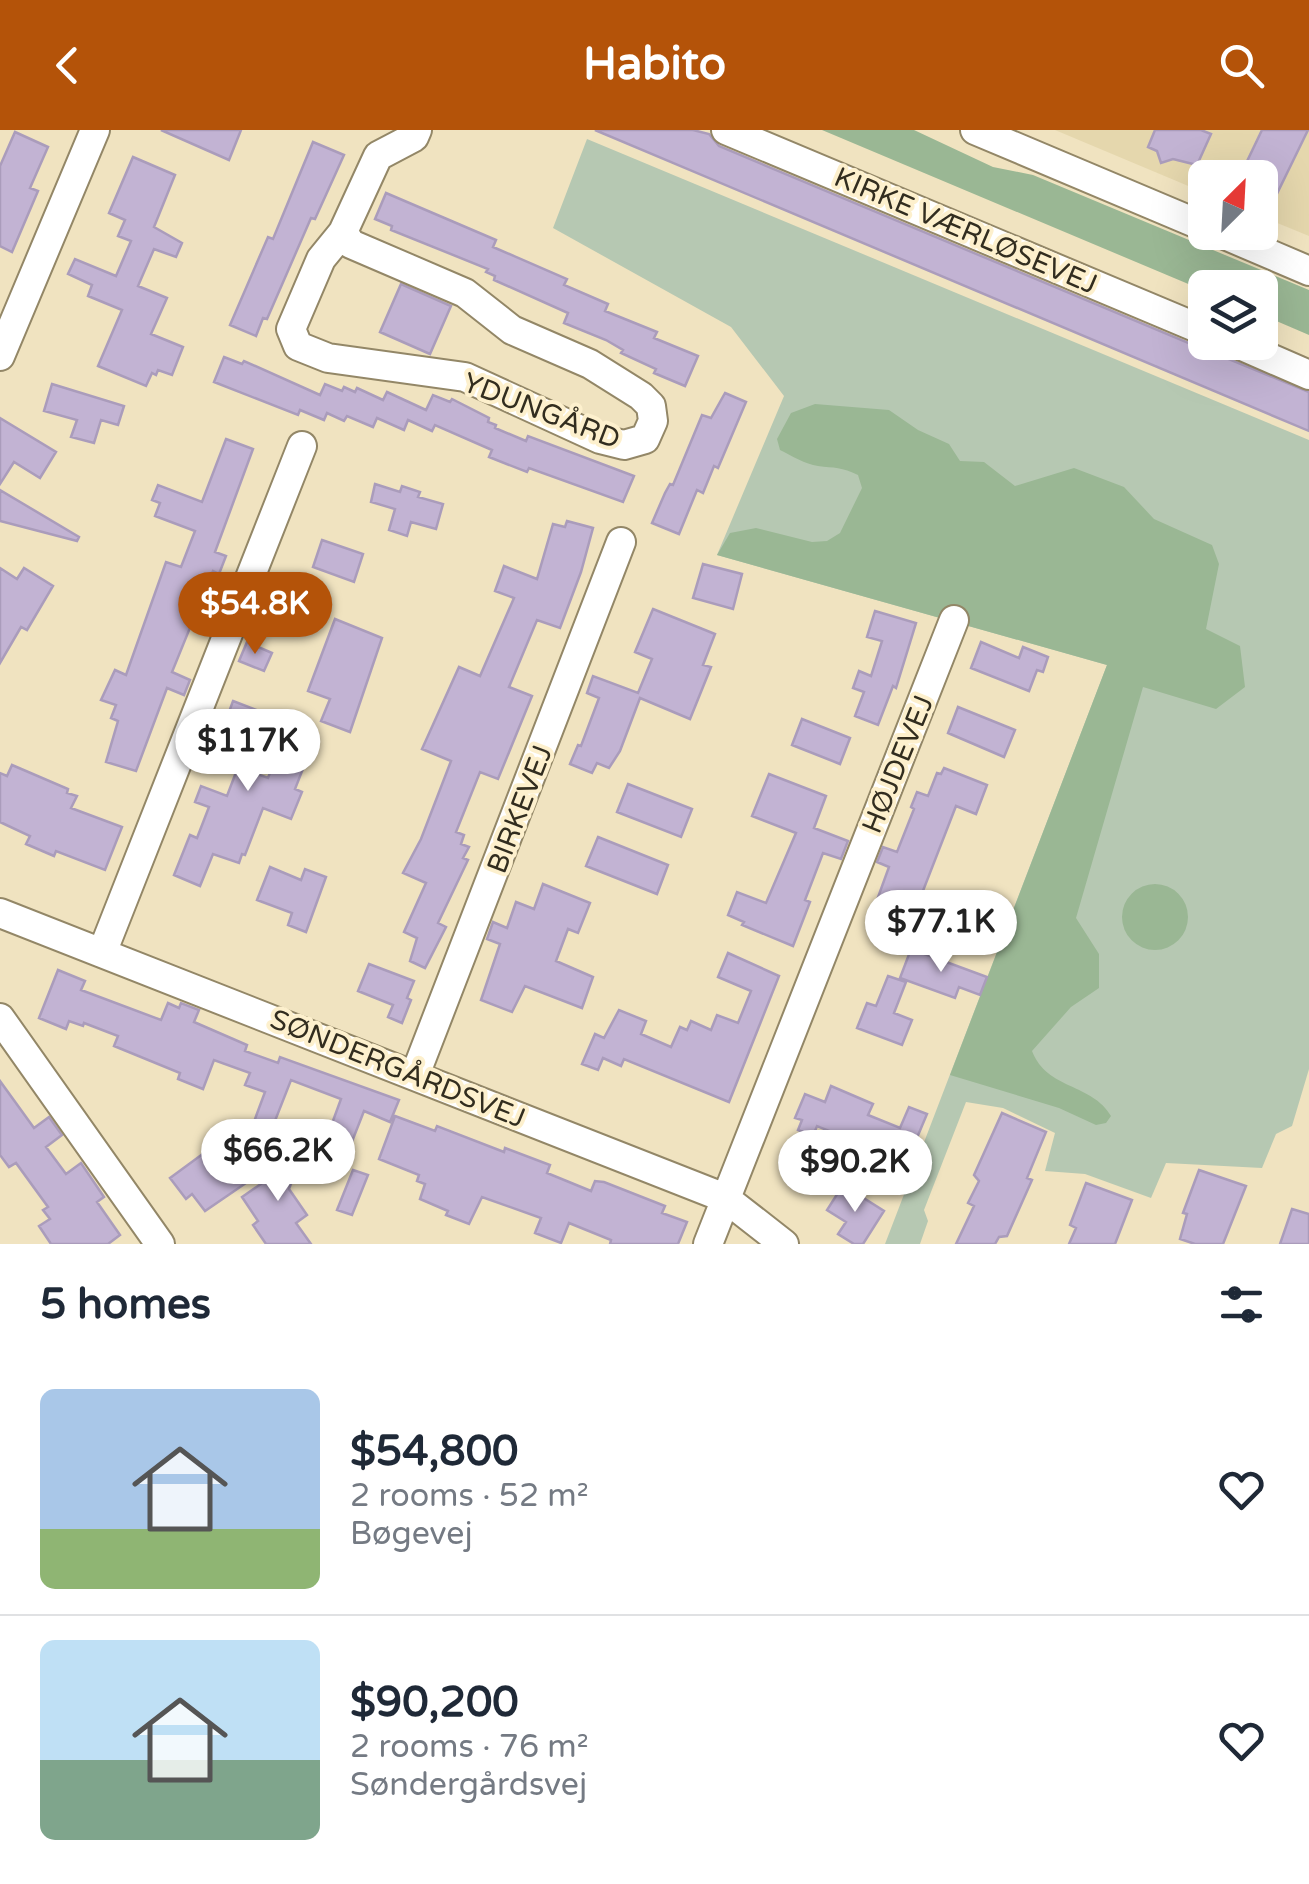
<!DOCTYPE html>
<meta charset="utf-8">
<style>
body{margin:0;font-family:"Varela Round",sans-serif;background:#f2f2f3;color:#1f2937;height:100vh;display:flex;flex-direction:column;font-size:38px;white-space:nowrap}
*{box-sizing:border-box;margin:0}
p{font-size:32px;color:#747a83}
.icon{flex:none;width:55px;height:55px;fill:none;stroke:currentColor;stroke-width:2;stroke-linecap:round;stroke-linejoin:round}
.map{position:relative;height:1114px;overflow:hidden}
.side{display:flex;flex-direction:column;background:#fff;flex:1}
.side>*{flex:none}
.needle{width:65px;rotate:24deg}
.fabs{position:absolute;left:1188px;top:30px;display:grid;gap:20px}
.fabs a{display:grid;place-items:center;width:90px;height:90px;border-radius:15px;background:#fff;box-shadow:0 10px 40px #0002;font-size:50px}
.price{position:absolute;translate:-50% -85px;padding:0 22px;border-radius:35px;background:#fff;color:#222;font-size:32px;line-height:65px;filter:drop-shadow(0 2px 5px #0008)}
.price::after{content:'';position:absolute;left:50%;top:60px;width:30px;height:22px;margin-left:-15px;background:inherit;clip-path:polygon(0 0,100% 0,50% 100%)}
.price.current{background:#b45309;color:#fff}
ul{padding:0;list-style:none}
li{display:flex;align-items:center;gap:30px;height:250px;padding:0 40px}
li+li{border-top:2px solid #e0e1e3}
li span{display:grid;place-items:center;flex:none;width:280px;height:200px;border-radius:15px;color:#555}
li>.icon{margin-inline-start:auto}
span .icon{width:120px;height:120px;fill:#fffc;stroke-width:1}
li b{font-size:42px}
h2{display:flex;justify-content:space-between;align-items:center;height:120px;padding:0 40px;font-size:42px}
header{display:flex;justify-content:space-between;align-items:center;height:130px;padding:0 40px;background:#b45309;color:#fff;font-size:45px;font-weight:700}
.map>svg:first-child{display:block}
.built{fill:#e5d7ad}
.green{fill:#b6c8b2}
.forest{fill:#9ab794}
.building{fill:#c2b3d3;stroke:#aa9cbb;stroke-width:2.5}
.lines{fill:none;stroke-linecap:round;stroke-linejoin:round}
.minor-casing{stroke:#938767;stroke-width:32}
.minor{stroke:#fff;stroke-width:28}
.labels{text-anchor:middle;stroke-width:8;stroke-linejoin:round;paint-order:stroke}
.street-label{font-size:28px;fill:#322d1f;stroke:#fdf0cd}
</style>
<header><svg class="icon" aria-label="back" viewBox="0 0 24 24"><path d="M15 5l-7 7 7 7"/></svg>Habito<svg class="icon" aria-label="search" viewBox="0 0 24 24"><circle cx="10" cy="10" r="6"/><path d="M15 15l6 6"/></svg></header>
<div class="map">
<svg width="1309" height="1114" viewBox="0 0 1309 1114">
<rect width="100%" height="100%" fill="#f0e3c0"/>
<path class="built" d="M1055 0H1309V106L1260 86V48H1205V63Z"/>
<path class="green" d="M587 9 1309 310V939L1292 996 1276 1004 1262 1038 1166 1033 1151 1068 1085 1044 1045 1041 1055 1003 1003 978 966 972 924 1080 928 1091 920 1114H885L1107 535 717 425 784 266 731 197 553 98Z"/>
<path class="forest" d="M822 0H914L993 37 1033 45 1309 160V205L1260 184V158H1205V161Z
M815 274 889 280 918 300 949 314 960 331 984 332 1015 356 1074 338 1124 357 1154 389 1212 415 1219 434 1206 499 1240 516 1245 557 1216 579 1143 557 1076 788 1099 824V858L1071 877 1032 921C1047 960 1092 953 1111 986L1106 993 1096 995 1059 978 950 945 1107 535 717 425 730 403 756 398 812 412 827 411 840 403 862 358 858 345C842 337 834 338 818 336 805 334 792 326 780 320L777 309 791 283Z
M1122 787a33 33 0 1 1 66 0a33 33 0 1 1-66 0Z"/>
<path class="building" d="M161 0H241L229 30Z
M595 0H693L709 4 719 16 1198 217H1213L1226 228 1309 262V301Z
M1155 0H1201L1211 4 1197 35 1173 29 1161 33 1157 21 1148 17Z
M1262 0H1308L1271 76 1260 70V48H1239Z
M15 2 48 17 30 58 38 61 12 122 0 116V36Z
M313 12 344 25 315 89 311 88 267 189 263 188 256 206 230 195 268 107 273 109Z
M133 27 175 45 154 97 182 113 176 127 154 119 138 156 167 168 151 204 183 217 172 245 158 240 156 245 152 243 146 256 98 236 122 180 88 166 92 155 68 144 75 129 116 146 131 111 118 106 125 90 109 83Z
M386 63 496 110 493 117 567 149 564 155 608 174 605 181 657 202 654 208 698 226 685 256 654 243 656 239 621 223 623 220 606 210 564 193 568 183 494 150 495 146 486 142 488 139 391 100 392 96 375 89Z
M401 154 451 176 430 224 380 202Z
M224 227 242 234 244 231 320 265 325 254 342 261 344 257 355 262 357 258 383 270 387 262 426 280 433 265 450 272 452 269 489 288 488 292 496 295 495 298 526 311 528 306 634 346 623 372 529 338 527 342 489 327 492 320 435 295 432 301 408 290 404 300 377 288 373 297 347 286 344 291 327 283 324 290 300 280 298 285 214 252Z
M52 254 124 276 118 295 101 290 94 313 71 307 77 290 44 281Z
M725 263 746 272 718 338 714 336 703 363 697 360 679 404 652 393 665 363 670 354 673 355 702 285 711 288Z
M0 288 56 322 40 348 14 332 0 354Z
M226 309 253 319 215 422 226 426 219 444 213 441 172 542 190 550 184 565 167 558 136 641 106 632 118 591 111 588 116 575 101 570 115 540 126 545 166 432 181 437 195 401 155 386 160 373 152 370 158 355 202 372Z
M375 354 400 362 402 356 420 362 418 367 443 374 436 399 411 392 407 406 389 400 395 379 371 372Z
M0 360 79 407 77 411 0 391Z
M567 391 593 398 581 442 560 498 537 490 509 557 532 566 498 649 480 642 456 702 464 705 461 714 469 717 463 728 468 730 438 793 446 797 425 838 410 831 417 808 404 802 426 753 403 743 421 709 451 631 422 619 459 537 480 546 514 468 495 461 504 436 537 449 553 394 565 397Z
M322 410 363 424 354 452 313 437Z
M703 434 742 444 733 479 693 468Z
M0 438 17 449 24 438 53 456 27 500 21 497 0 533Z
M653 479 715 504 703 535 711 537 690 589 640 568 620 621 609 638 597 633 592 643 570 634 578 615 581 616 599 568 587 563 593 546 638 563 652 529 635 522Z
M875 481 916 493 896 558 893 556 878 595 855 586 864 562 853 558 859 541 871 546 882 511 867 507Z
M335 489 382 508 350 602 321 591 330 569 308 561Z
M247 512 272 523 264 541 239 531Z
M981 512 1019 528 1023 517 1048 527 1043 542 1037 540 1029 561 971 538Z
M233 571 317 603 295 659 302 662 291 689 263 678 245 725 242 724 239 733 213 724 200 756 174 745 190 705 197 708 209 677 195 672 201 656 227 666 238 637 268 648 279 620 258 611 261 603 226 590Z
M958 577 1015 600 1004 627 948 603Z
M802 589 850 608 840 634 792 615Z
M12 635 68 659 67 663 77 666 71 678 122 697 105 740 56 721 54 726 26 714 30 706 0 692V643L7 646Z
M944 638 987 655 976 684 956 676 914 784 877 770 889 737 877 732 883 717 897 722 914 679 911 677 917 662 928 666 937 643 941 644Z
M769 644 826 666 814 698 848 711 841 729 823 723 805 770 810 772 793 816 742 795 744 792 728 785 737 762 766 773 796 703 752 686Z
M628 654 692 679 681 707 617 682Z
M598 707 668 735 657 764 586 736Z
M270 737 301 750 305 739 326 747 306 802 288 795 292 783 257 770Z
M543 754 590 773 578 803 568 799 556 831 593 847 582 878 525 856 512 882 481 870 500 814 487 809 493 792 507 798 516 772 534 779Z
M911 819 987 847 980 865 959 857 955 868 900 848Z
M728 823 779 846 729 972 624 929 621 936 603 928 598 940 582 934 595 904 604 908 619 880 646 891 641 904 671 917 680 897 687 900 691 891 711 900 717 885 738 893 751 861 718 847Z
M369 834 414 851 407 868 411 870 402 893 388 887 393 875 358 861Z
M58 840 85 851 81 860 161 890 168 873 179 878 181 873 199 880 194 892 247 915 245 921 278 933 280 927 399 970 390 992 364 981 342 1037 319 1029 341 969 291 950 273 996 255 989 265 962 245 955 250 943 214 930 203 959 178 949 180 943 114 916 118 906 84 893 83 896 69 891 66 899 39 888Z
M888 846 906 852 894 883 912 890 902 915 857 898 867 873 876 876Z
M0 951 34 998 49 987 62 1005 46 1017 66 1044 81 1033 104 1067 97 1072 120 1105 108 1114H51L39 1096 50 1089 43 1080 48 1077 16 1033 9 1037 0 1025Z
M831 956 873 974 868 985 900 998 909 977 927 984 908 1029 900 1025 894 1038 866 1027 872 1018 817 996 813 1006 798 1000 802 990 795 988 805 964 825 972Z
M1002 983 1046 1002 1027 1048 1032 1050 1007 1106 999 1107 995 1114H956L974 1076 968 1073 979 1051 974 1045Z
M395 986 435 1001 437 996 504 1022 505 1018 550 1035 547 1043 591 1061 595 1051 604 1052 665 1076 662 1083 687 1092 678 1114H610L611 1110 569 1093 561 1113 535 1103 541 1088 482 1067 469 1094 446 1085 448 1081 420 1069 425 1054 417 1051 419 1045 379 1029Z
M219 1012 246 1053 205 1081 192 1064 186 1069 170 1048Z
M281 1017 302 1024 289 1059 307 1085 296 1093 311 1114H266L253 1095 258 1091 242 1067 271 1047Z
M353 1040 368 1045 352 1085 337 1080Z
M1199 1040 1246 1056 1223 1114H1195L1180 1109 1187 1084 1183 1083Z
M1086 1053 1132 1070 1115 1114H1069L1076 1098 1070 1095Z
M843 1055 884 1081 863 1114H854L838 1104 846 1092 827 1080Z
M1292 1079 1309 1084V1114H1280Z"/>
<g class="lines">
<g class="minor-casing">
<path id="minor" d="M726 0 1205 201
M975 0 1205 97
M343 102 351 114 465 163 512 200 590 234 641 266 651 276 653 291 645 309 624 315 600 309 465 247 328 228 298 216 291 199 321 129 343 102 378 26 414 7 417 0
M1218 102 1309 141
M1233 212 1309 245
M0 226 95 0
M0 783 725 1068 784 1114
M102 823 302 316
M0 888 160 1114
M415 945 621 412
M708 1114 954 490"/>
</g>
<use href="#minor" class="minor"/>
</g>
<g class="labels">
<g class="street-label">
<text transform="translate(966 100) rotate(23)" y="10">KIRKE VÆRLØSEVEJ</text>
<text transform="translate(542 280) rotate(21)" y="10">YDUNGÅRD</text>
<text transform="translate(897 634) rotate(-68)" y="10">HØJDEVEJ</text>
<text transform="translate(519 679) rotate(-69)" y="10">BIRKEVEJ</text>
<text transform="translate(398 938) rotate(22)" y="10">SØNDERGÅRDSVEJ</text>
</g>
</g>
</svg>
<div class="fabs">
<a><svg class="needle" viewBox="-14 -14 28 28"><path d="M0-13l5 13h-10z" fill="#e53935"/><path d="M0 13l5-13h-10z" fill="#747a83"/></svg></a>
<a><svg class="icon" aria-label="layers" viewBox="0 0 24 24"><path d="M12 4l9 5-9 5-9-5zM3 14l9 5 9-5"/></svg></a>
</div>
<b class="price current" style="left:255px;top:527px">$54.8K</b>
<b class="price" style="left:248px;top:664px">$117K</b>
<b class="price" style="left:941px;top:845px">$77.1K</b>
<b class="price" style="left:278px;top:1074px">$66.2K</b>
<b class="price" style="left:855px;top:1085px">$90.2K</b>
</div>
<section class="side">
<h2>5 homes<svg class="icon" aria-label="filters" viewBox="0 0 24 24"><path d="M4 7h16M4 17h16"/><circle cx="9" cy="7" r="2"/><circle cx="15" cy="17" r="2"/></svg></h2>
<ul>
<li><span style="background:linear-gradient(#a9c7e8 70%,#8fb573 0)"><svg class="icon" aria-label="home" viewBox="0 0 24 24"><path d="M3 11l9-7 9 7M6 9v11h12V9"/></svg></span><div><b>$54,800</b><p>2 rooms · 52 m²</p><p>Bøgevej</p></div><svg class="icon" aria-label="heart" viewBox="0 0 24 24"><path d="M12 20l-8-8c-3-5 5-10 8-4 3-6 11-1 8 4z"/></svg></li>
<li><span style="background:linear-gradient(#bfe0f5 60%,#7fa58c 0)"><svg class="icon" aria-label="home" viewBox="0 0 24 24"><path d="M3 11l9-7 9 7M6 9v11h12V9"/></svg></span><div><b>$90,200</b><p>2 rooms · 76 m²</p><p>Søndergårdsvej</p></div><svg class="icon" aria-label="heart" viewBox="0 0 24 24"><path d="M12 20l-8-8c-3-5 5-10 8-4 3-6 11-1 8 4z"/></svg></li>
</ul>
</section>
